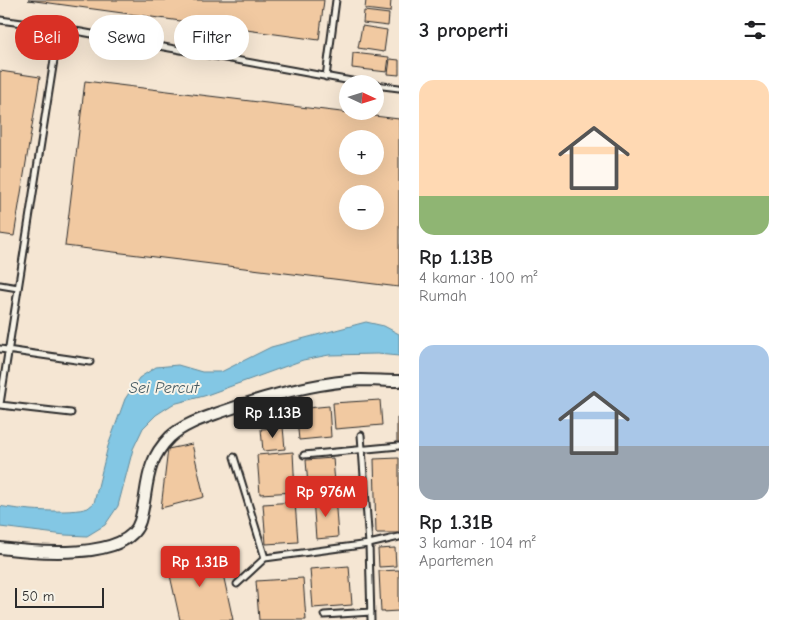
<!DOCTYPE html>
<html lang="id">
<meta charset="utf-8">
<style>
body{margin:0;font-family:"Comic Neue",sans-serif;background:#f2f2f2;color:#202124;height:100vh;display:flex;flex-direction:column;font-size:19px;white-space:nowrap}
*{box-sizing:border-box;margin:0}
p{font-size:16px;color:#757577}
.icon{flex:none;width:28px;height:28px;fill:none;stroke:currentColor;stroke-width:2;stroke-linecap:round;stroke-linejoin:round}
.map{position:relative;flex:1;overflow:hidden}
.drawer{display:flex;flex-direction:column;background:#fff;width:390px}
.drawer>*{flex:none}
.guide{position:absolute;left:15px;top:15px;width:309px;height:45px;display:flex;gap:10px}
.needle{width:32px;rotate:94deg}
.buttons{position:absolute;left:339px;top:75px;display:grid;gap:10px}
.buttons a{display:grid;place-items:center;width:45px;height:45px;border-radius:50%;background:#fff;box-shadow:0 5px 20px #0002;font-size:25px}
.scale{position:absolute;left:15px;bottom:12px;width:89px;box-sizing:border-box;padding-left:5px;border:2px solid #2b2b2b;border-top:0;font-size:14px;line-height:18px;white-space:nowrap;color:#2b2b2b;-webkit-text-stroke:4px #f7f3e8;paint-order:stroke}
.price{position:absolute;translate:-50% -42px;padding:0 11px;border-radius:5px;background:#d93025;color:#fff;font-size:16px;line-height:32px;filter:drop-shadow(0 1px 2px #0008)}
.price::after{content:'';position:absolute;left:50%;top:30px;width:15px;height:11px;margin-left:-8px;background:inherit;clip-path:polygon(0 0,100% 0,50% 100%)}
.price.on{background:#222;color:#fff}
ul{padding:0;list-style:none}
li{display:grid;align-content:center;gap:10px;height:265px;padding:0 20px}
li span{display:grid;place-items:center;height:155px;border-radius:15px;color:#555}
li>.icon{margin-inline-start:auto}
span .icon{width:90px;height:90px;fill:#fffc;stroke-width:1}
li b{font-size:21px}
h2{display:flex;justify-content:space-between;align-items:center;height:60px;padding:0 20px;font-size:21px}
.tag{padding:0 18px;border-radius:22px;background:#fff;box-shadow:0 5px 20px #0002;font-size:18px;line-height:45px}
.tag.on{background:#d93025;color:#fff}
main{display:flex;flex:1;min-height:0}
.map>svg:first-child{display:block}
.water{fill:#83c7e4;stroke:#60899a}
.building{fill:#f1c9a1;stroke:#2b2b2b;fill-rule:evenodd}
.lines{fill:none;stroke-linecap:round;stroke-linejoin:round}
.service-casing{stroke:#2b2b2b;stroke-width:9}
.minor-casing{stroke:#2b2b2b;stroke-width:14}
.service{stroke:#f7f3e8;stroke-width:5}
.minor{stroke:#f7f3e8;stroke-width:10}
.labels{text-anchor:middle;stroke-width:4;stroke-linejoin:round;paint-order:stroke}
.water-label{font-size:16px;font-style:italic;fill:#455a62;stroke:#f7f3e8}
</style>
<main>
<div class="map">
<svg width="399" height="620" viewBox="0 0 399 620">
<rect width="100%" height="100%" fill="#f5e6d3"/>
<filter id="ink" filterUnits="userSpaceOnUse"><feTurbulence type="fractalNoise" baseFrequency=".02" numOctaves="2"/><feDisplacementMap in="SourceGraphic" scale="10" xChannelSelector="R" yChannelSelector="G"/><feConvolveMatrix kernelMatrix="1 2 1 2 8 2 1 2 1" color-interpolation-filters="sRGB"/></filter>
<g filter="url(#ink)">
<path class="water" d="M366 322 384 326 399 334V356L377 354 329 355 303 360 204 396 173 404 156 415 143 428 133 449 118 506 105 525 87 536 65 535 0 527V506C17 510 72 514 88 508 89 507 93 504 94 503L108 446 125 399 139 378 156 367 178 365 202 372H221L271 347Z"/>
<path class="building" d="M28 0H324L319 40Z
M366 0H391L390 12 365 9Z
M364 11 389 14 388 26 363 23Z
M362 26 387 30 384 52 358 48Z
M353 53 389 57 387 72 352 68Z
M390 59 399 60V75L388 74Z
M0 71 40 77 14 236 0 234Z
M85 81 399 119V287L65 246ZM348 139H375V166H348ZM348 194H375V221H348Z
M380 400 382 425 335 429 333 403Z
M329 406 331 437 299 440 296 409Z
M397 418H399V444H397Z
M283 427 285 449 263 451 261 429Z
M192 444 204 497 161 508 168 449Z
M293 452 295 492 260 494 257 455Z
M333 458 335 484 308 486 306 460Z
M399 458V533H376L374 459Z
M335 496 338 537 316 539 313 498Z
M295 502 298 542 266 544 263 504Z
M395 548 396 566 379 567 378 549Z
M218 551 233 620H180L167 562Z
M349 566 352 605 313 608 310 569Z
M399 570V611L381 612 379 571Z
M303 578 306 620H259L256 581Z"/>
<g class="lines">
<g class="service-casing">
<path id="service" d="M0 20 59 28 368 84
M326 77 336 0
M375 85 399 88
M0 285 18 288
M0 349 90 362
M0 404 59 28
M0 405 71 413
M361 435 369 544 371 620
M304 455 399 446
M234 457 265 558 237 584
M265 558 369 544 399 537
M324 615 371 612"/>
</g>
<g class="minor-casing">
<path id="minor" d="M0 548C32 552 128 562 140 521 149 489 143 464 170 437 184 424 204 418 221 412 266 396 313 383 361 380 374 380 386 381 399 381"/>
</g>
<use href="#service" class="service"/>
<use href="#minor" class="minor"/>
</g>
</g>
<g class="labels">
<g class="water-label">
<text x="164" y="393">Sei Percut</text>
</g>
</g>
</svg>
<div class="buttons">
<a><svg class="needle" viewBox="-14 -14 28 28"><path d="M0-13l5 13h-10z" fill="#e53935"/><path d="M0 13l5-13h-10z" fill="#757577"/></svg></a>
<a>+</a>
<a>−</a>
</div>
<div class="scale">50 m</div>
<b class="price on" style="left:273px;top:439px">Rp 1.13B</b>
<b class="price" style="left:326px;top:518px">Rp 976M</b>
<b class="price" style="left:200px;top:588px">Rp 1.31B</b>
<div class="guide">
<a class="tag on">Beli</a>
<a class="tag">Sewa</a>
<a class="tag">Filter</a>
</div>
</div>
<section class="drawer">
<h2>3 properti<svg class="icon" aria-label="filters" viewBox="0 0 24 24"><path d="M4 7h16M4 17h16"/><circle cx="9" cy="7" r="2"/><circle cx="15" cy="17" r="2"/></svg></h2>
<ul>
<li><span style="background:linear-gradient(#ffd9b3 75%,#8fb573 0)"><svg class="icon" aria-label="home" viewBox="0 0 24 24"><path d="M3 11l9-7 9 7M6 9v11h12V9"/></svg></span><div><b>Rp 1.13B</b><p>4 kamar · 100 m²</p><p>Rumah</p></div></li>
<li><span style="background:linear-gradient(#a9c7e8 65%,#9aa5b1 0)"><svg class="icon" aria-label="home" viewBox="0 0 24 24"><path d="M3 11l9-7 9 7M6 9v11h12V9"/></svg></span><div><b>Rp 1.31B</b><p>3 kamar · 104 m²</p><p>Apartemen</p></div></li>
</ul>
</section>
</main>
